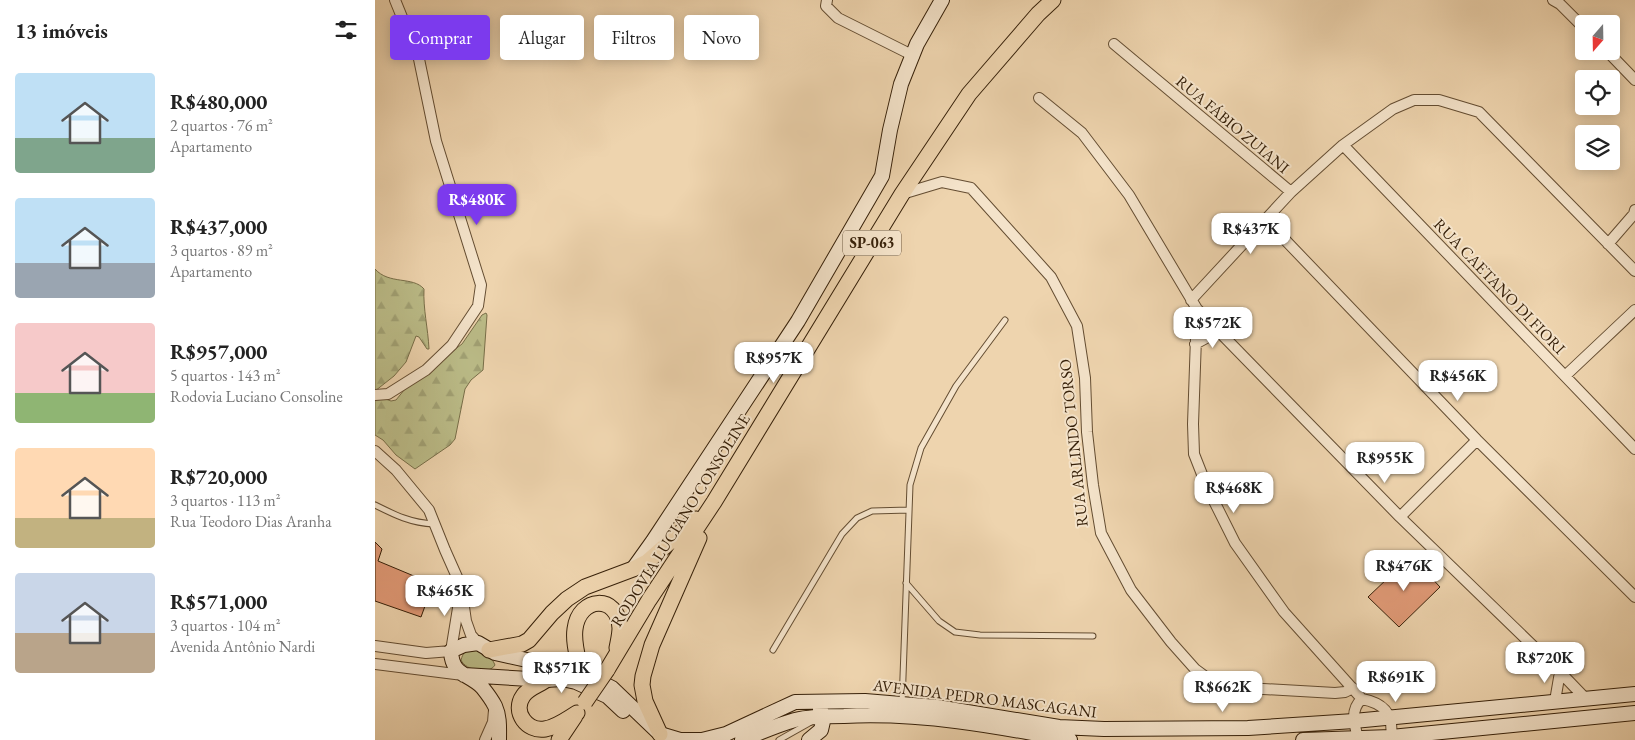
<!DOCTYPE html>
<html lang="pt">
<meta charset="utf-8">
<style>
body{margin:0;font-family:"EB Garamond",serif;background:#f2f2f2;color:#222;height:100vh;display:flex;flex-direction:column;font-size:19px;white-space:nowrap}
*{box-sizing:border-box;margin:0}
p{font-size:16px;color:#767676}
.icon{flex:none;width:28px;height:28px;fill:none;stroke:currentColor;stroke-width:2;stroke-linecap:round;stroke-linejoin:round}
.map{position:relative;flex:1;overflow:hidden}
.details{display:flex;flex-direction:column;background:#fff;width:375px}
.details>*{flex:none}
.banner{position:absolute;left:15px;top:15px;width:475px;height:45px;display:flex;gap:10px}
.needle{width:32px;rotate:200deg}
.fabs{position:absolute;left:1200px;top:15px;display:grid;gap:10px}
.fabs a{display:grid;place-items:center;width:45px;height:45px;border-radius:5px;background:#fff;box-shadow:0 2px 12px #0003;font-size:25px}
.price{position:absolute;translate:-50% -42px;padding:0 11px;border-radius:10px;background:#fff;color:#222;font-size:16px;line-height:32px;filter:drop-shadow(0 1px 2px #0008)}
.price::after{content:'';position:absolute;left:50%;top:30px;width:15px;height:11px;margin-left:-8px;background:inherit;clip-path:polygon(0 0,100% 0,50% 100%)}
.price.active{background:#7c3aed;color:#fff}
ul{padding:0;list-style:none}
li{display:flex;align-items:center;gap:15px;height:125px;padding:0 15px}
li span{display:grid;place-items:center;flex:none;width:140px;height:100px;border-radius:5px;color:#555}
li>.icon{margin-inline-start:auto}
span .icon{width:60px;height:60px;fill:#fffc;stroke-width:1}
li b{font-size:21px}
h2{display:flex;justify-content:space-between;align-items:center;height:60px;padding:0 15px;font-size:21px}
.tag{padding:0 18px;border-radius:5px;background:#fff;box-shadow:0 2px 12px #0003;font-size:18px;line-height:45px}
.tag.active{background:#7c3aed;color:#fff}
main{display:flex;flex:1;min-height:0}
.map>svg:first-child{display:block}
.green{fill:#bbbc88;stroke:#786e48}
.forest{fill:url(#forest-firs);stroke:#786e48}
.building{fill:#e19a77;stroke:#362009}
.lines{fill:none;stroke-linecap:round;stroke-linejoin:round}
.lane-casing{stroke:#644d32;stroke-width:7}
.street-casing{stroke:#644d32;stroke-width:12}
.secondary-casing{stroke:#362009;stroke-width:16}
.primary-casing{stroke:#362009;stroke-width:17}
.lane{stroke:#f4e3ca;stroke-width:5}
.street{stroke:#f4e3ca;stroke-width:10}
.secondary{stroke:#f4e3ca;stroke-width:14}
.primary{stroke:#eed4ae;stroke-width:15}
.primary-bridge-casing{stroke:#362009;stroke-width:17;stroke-linecap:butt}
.primary-bridge{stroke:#eed4ae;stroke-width:15}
.labels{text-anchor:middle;stroke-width:4;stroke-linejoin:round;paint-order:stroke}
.shield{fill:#f4e3ca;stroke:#6f5a43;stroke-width:1}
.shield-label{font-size:15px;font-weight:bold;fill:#362009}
.street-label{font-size:16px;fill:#362009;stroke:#f4e3ca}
</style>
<main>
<section class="details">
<h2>13 imóveis<svg class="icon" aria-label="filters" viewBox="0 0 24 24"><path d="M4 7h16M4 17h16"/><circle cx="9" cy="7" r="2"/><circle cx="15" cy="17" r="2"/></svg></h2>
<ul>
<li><span style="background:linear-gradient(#bfe0f5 65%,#7fa58c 0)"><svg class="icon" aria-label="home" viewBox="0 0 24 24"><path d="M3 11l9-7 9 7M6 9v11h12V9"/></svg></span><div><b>R$480,000</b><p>2 quartos · 76 m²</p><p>Apartamento</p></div></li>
<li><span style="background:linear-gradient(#bfe0f5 65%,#9aa5b1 0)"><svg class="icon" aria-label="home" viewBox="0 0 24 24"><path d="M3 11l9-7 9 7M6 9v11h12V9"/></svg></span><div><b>R$437,000</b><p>3 quartos · 89 m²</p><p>Apartamento</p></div></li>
<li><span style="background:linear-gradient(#f6c9c9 70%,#8fb573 0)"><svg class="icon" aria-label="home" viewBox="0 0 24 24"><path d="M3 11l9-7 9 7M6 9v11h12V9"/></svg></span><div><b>R$957,000</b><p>5 quartos · 143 m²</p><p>Rodovia Luciano Consoline</p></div></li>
<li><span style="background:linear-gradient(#ffd9b3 70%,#c2b280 0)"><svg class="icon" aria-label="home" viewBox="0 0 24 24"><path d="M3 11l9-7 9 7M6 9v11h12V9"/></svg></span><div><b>R$720,000</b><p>3 quartos · 113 m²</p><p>Rua Teodoro Dias Aranha</p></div></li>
<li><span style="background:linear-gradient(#c9d6e8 60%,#b9a48a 0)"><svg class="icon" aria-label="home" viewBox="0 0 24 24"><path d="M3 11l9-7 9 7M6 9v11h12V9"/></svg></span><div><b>R$571,000</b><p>3 quartos · 104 m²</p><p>Avenida Antônio Nardi</p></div></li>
</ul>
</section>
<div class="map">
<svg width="1260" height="740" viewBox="0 0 1260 740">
<defs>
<pattern id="forest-firs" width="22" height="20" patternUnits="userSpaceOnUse" patternTransform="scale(1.25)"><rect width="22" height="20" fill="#bbbc88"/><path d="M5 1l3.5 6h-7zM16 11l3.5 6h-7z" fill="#a1a174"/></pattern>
</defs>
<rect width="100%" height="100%" fill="#eed4ae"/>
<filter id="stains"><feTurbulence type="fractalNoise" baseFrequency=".004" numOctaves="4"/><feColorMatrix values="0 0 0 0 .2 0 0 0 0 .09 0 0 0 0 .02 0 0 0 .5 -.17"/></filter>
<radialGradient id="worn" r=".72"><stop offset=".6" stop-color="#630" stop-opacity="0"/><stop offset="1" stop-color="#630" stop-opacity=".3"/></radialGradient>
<path class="green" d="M98 648 116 657 120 665C114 675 91 671 86 660 88 653 90 650 98 648Z"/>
<path class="forest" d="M0 269C14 285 38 276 49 289 48 309 53 328 54 349H52L44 337 41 336 31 362 19 376 0 391Z
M111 313 112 315 108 370 96 380 90 389 80 439 75 445 40 469 21 455 8 440 0 435V395L16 401 21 400 34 384 87 344 107 315Z"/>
<path class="building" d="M0 542 7 549 3 561 58 584 46 617 0 601Z
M1036 556 1065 587 1024 627 993 597Z"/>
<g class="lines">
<g class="lane-casing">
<path id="lane" d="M0 505C20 515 36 523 59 524
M531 583 564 621 580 632 605 635 718 636
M398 650 467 534 482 518 497 511 534 510
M527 704 535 485 546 448 581 386 630 320
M404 740 436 722"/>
</g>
<g class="street-casing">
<path id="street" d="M452 0 451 6 463 18 539 56
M1178 0 1185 4 1209 28
M739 44 916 192 968 145 1018 109 1039 100H1064L1104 112 1260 271
M1232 51 1260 80
M664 98 707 133 754 195 822 309 1025 517 1185 672 1210 698
M968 145 1260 449
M527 194 567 182 596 188 676 277 702 326 710 378 712 432 718 485 726 533 756 590 796 642 820 669 839 683 853 687 960 693 970 692 978 688
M891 220 1102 440 1260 597
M1233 244 1259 214 1260 210
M816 300 916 192
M822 309 818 424 819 454 832 487 860 543 909 612 987 699C1008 703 1019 713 1016 737
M820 344 844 331
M1190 376 1260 310
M0 395 13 394 51 370 77 345 103 306 106 285 61 141 44 59 20 0
M0 451 21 470 54 510 70 550 86 586 91 621 96 635 103 643
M1025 517 1102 440
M0 646 51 653 76 651 84 602
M0 664 88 675
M1180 701 1185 672
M983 738C979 724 975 709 987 699
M110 740 118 722 119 710"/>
</g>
<g class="secondary-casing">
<path id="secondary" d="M258 569 278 541 423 321 507 176 515 130 526 84 542 44 567 0
M89 675 171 680 187 679 201 682 232 696 248 711
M124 740C124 728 125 717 120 706 117 700 111 692 107 687 93 673 77 676 76 651L89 645 103 643 120 653 206 672 237 688 285 734 305 740H327L351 734 420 702 490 701 562 707 684 727 729 729 873 728 979 721 1260 694
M367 740C384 733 402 725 420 720 436 716 453 716 469 716 545 712 621 726 695 740
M434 740 446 730 449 717 445 709
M928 740 1016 737 1260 713"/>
</g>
<g class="primary-casing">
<path id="primary" d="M114 650 147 644 154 640 177 613 192 599 210 587 258 569 272 562 321 519
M232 670 274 600 339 502 527 194 594 94 663 14 678 0
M206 672C203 658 198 643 200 629 204 596 243 594 245 628 245 635 243 642 242 648
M171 680C164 685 153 688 148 696 137 712 152 732 170 729 182 727 192 719 202 713
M285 734 270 701 267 685 268 676 277 645 324 538
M184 740 200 716"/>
</g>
<use href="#lane" class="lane"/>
<use href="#street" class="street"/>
<use href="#secondary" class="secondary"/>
<use href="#primary" class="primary"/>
<g class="primary-bridge-casing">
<path id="primary-bridge" d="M210 702 232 670"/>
</g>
<use href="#primary-bridge" class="primary-bridge"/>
</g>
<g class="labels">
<rect class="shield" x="468" y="230.5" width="58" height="25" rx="4"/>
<g class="shield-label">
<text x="497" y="248">SP-063</text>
</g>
<g class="street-label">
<text transform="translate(858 124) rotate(40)" y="6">RUA FÁBIO ZUIANI</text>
<text transform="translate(1125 286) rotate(46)" y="6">RUA CAETANO DI FIORI</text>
<text transform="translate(698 443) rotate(-96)" y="6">RUA ARLINDO TORSO</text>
<text transform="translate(305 520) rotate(-58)" y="6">RODOVIA LUCIANO CONSOLINE</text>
<text transform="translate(610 698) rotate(7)" y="6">AVENIDA PEDRO MASCAGANI</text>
</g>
</g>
<rect width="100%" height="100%" filter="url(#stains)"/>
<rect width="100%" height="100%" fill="url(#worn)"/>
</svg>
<div class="fabs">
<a><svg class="needle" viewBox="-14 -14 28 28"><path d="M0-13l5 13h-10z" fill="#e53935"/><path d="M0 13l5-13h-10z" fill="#767676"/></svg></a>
<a><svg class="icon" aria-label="locate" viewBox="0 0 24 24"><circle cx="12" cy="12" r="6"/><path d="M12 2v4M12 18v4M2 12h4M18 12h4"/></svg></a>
<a><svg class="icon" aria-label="layers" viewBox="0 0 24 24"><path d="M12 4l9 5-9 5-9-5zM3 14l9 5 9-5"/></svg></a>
</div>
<b class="price active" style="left:102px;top:226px">R$480K</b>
<b class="price" style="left:876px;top:255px">R$437K</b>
<b class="price" style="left:838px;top:349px">R$572K</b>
<b class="price" style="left:399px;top:384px">R$957K</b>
<b class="price" style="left:1083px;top:402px">R$456K</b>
<b class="price" style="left:1010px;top:484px">R$955K</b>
<b class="price" style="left:859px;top:514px">R$468K</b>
<b class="price" style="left:1029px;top:592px">R$476K</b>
<b class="price" style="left:70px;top:617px">R$465K</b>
<b class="price" style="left:1170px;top:684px">R$720K</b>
<b class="price" style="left:187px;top:694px">R$571K</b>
<b class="price" style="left:1021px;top:703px">R$691K</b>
<b class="price" style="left:848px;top:713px">R$662K</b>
<div class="banner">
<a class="tag active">Comprar</a>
<a class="tag">Alugar</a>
<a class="tag">Filtros</a>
<a class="tag">Novo</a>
</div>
</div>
</main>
